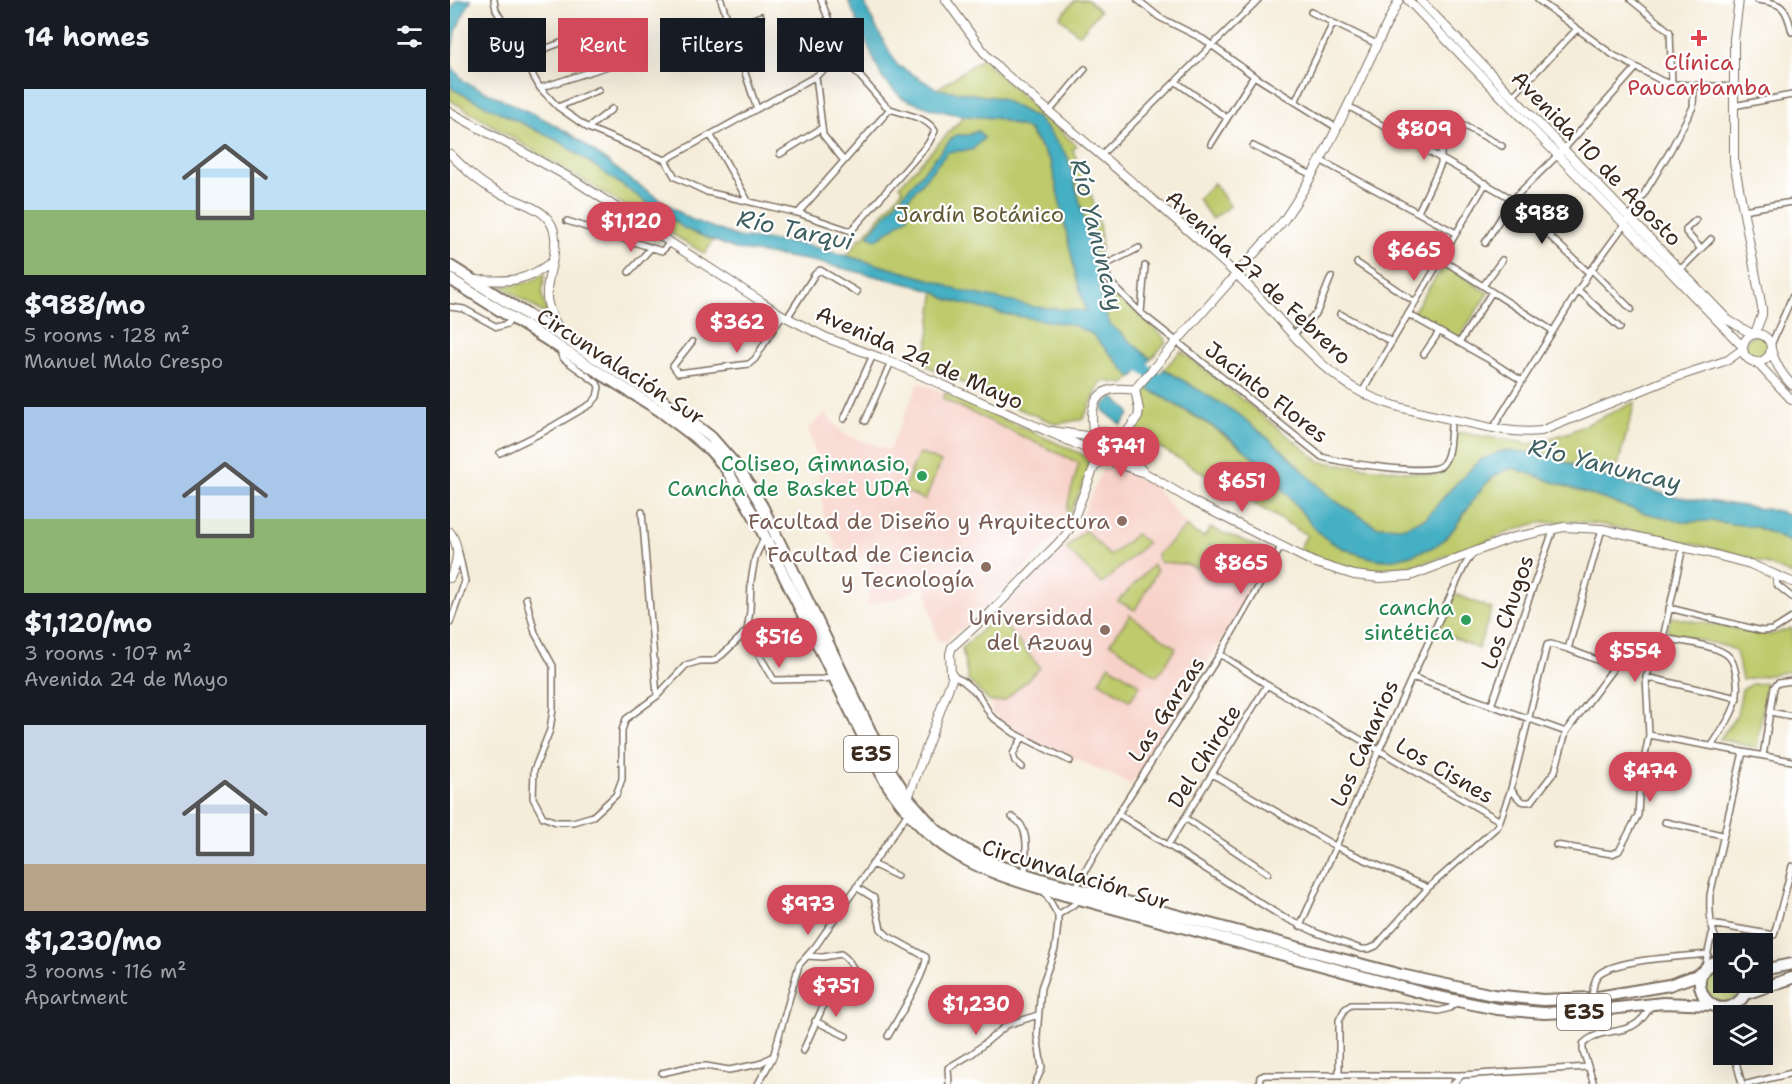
<!DOCTYPE html>
<meta charset="utf-8">
<style>
body{margin:0;font-family:"Shantell Sans",sans-serif;background:#20242c;color:#f1f3f6;height:100vh;display:flex;flex-direction:column;font-size:22px;white-space:nowrap}
*{box-sizing:border-box;margin:0}
p{font-size:20px;color:#9ea1a6}
.icon{flex:none;width:33px;height:33px;fill:none;stroke:currentColor;stroke-width:2;stroke-linecap:round;stroke-linejoin:round}
.map{position:relative;flex:1;overflow:hidden}
.panel{display:flex;flex-direction:column;background:#171b24;width:450px}
.panel>*{flex:none}
.guide{position:absolute;left:18px;top:18px;width:570px;height:54px;display:flex;gap:12px}
.controls{position:absolute;left:1263px;top:933px;display:grid;gap:12px}
.controls a{display:grid;place-items:center;width:60px;height:60px;border-radius:0px;background:#171b24;box-shadow:0 6px 24px #0002;font-size:30px}
.price{position:absolute;translate:-50% -51px;padding:0 14px;border-radius:21px;background:#d1495b;color:#fff;font-size:20px;line-height:39px;filter:drop-shadow(0 2px 3px #0008)}
.price::after{content:'';position:absolute;left:50%;top:36px;width:18px;height:14px;margin-left:-9px;background:inherit;clip-path:polygon(0 0,100% 0,50% 100%)}
.price.on{background:#222;color:#fff}
ul{padding:0;list-style:none}
li{display:grid;align-content:center;gap:12px;height:318px;padding:0 24px}
li span{display:grid;place-items:center;height:186px;border-radius:0px;color:#555}
li>.icon{margin-inline-start:auto}
span .icon{width:108px;height:108px;fill:#fffc;stroke-width:1}
li b{font-size:26px}
h2{display:flex;justify-content:space-between;align-items:center;height:72px;padding:0 24px;font-size:26px}
.chip{padding:0 21px;border-radius:0px;background:#171b24;box-shadow:0 6px 24px #0002;font-size:21px;line-height:54px}
.chip.on{background:#d1495b;color:#fff}
main{display:flex;flex:1;min-height:0}
.map>svg:first-child{display:block}
.built{fill:#f7d1c8}
.green{fill:#beca6c;stroke:#7c7a45;stroke-width:1.5}
.water{fill:#44afc3;stroke:#406c70;stroke-width:1.5}
.lines{fill:none;stroke-linecap:round;stroke-linejoin:round}
.river{stroke:#44afc3;stroke-width:12}
.street-casing{stroke:#7c6e60;stroke-width:8}
.secondary-casing{stroke:#7c6e60;stroke-width:10}
.highway-casing{stroke:#7c6e60;stroke-width:14}
.street{stroke:#fff;stroke-width:5}
.secondary{stroke:#fff;stroke-width:8}
.highway{stroke:#fff;stroke-width:10}
.health-dot{fill:#e0444e;stroke:#fff;stroke-width:2}
.leisure-dot{fill:#2e9e5b;stroke:#fff;stroke-width:2}
.education-dot{fill:#8d6e63;stroke:#fff;stroke-width:2}
.labels{text-anchor:middle;stroke-width:4.5;stroke-linejoin:round;paint-order:stroke}
.shield{fill:#fff;stroke:#766a62;stroke-width:1.5}
.shield-label{font-size:21px;font-weight:bold;fill:#3b2a1e}
.health-label{font-size:22px;fill:#be3a42;stroke:#fff}
.street-label{font-size:22px;fill:#3b2a1e;stroke:#fff}
.park-label{font-size:22px;fill:#625a35;stroke:#fff}
.leisure-label{font-size:22px;fill:#27864d;stroke:#fff;text-anchor:end}
.education-label{font-size:22px;fill:#785e54;stroke:#fff;text-anchor:end}
.water-label{font-size:24px;font-style:italic;fill:#3f5f60;stroke:#fff}
</style>
<main>
<section class="panel">
<h2>14 homes<svg class="icon" aria-label="filters" viewBox="0 0 24 24"><path d="M4 7h16M4 17h16"/><circle cx="9" cy="7" r="2"/><circle cx="15" cy="17" r="2"/></svg></h2>
<ul>
<li><span style="background:linear-gradient(#bfe0f5 65%,#8fb573 0)"><svg class="icon" aria-label="home" viewBox="0 0 24 24"><path d="M3 11l9-7 9 7M6 9v11h12V9"/></svg></span><div><b>$988/mo</b><p>5 rooms · 128 m²</p><p>Manuel Malo Crespo</p></div></li>
<li><span style="background:linear-gradient(#a9c7e8 60%,#8fb573 0)"><svg class="icon" aria-label="home" viewBox="0 0 24 24"><path d="M3 11l9-7 9 7M6 9v11h12V9"/></svg></span><div><b>$1,120/mo</b><p>3 rooms · 107 m²</p><p>Avenida 24 de Mayo</p></div></li>
<li><span style="background:linear-gradient(#c9d6e8 75%,#b9a48a 0)"><svg class="icon" aria-label="home" viewBox="0 0 24 24"><path d="M3 11l9-7 9 7M6 9v11h12V9"/></svg></span><div><b>$1,230/mo</b><p>3 rooms · 116 m²</p><p>Apartment</p></div></li>
</ul>
</section>
<div class="map">
<svg width="1342" height="1084" viewBox="0 0 1342 1084">
<rect width="100%" height="100%" fill="#fff"/>
<filter id="ink" filterUnits="userSpaceOnUse"><feTurbulence type="fractalNoise" baseFrequency=".0167" numOctaves="2"/><feDisplacementMap in="SourceGraphic" scale="12" xChannelSelector="R" yChannelSelector="G"/><feConvolveMatrix kernelMatrix="1 2 1 2 8 2 1 2 1" color-interpolation-filters="sRGB"/></filter>
<filter id="wash" filterUnits="userSpaceOnUse"><feTurbulence type="fractalNoise" baseFrequency=".008" numOctaves="4" result="noise"/><feDisplacementMap in="SourceGraphic" scale="24" xChannelSelector="R" yChannelSelector="G"/><feGaussianBlur stdDeviation="1.35" result="paint"/><feColorMatrix in="noise" values="0 0 0 0 0 0 0 0 0 0 0 0 0 0 0 0 0 1.4 0 .05"/><feComposite in="paint" operator="in"/></filter>
<g filter="url(#wash)">
<rect width="100%" height="100%" fill="#f5edda"/>
<path class="built" d="M469 382 631 453 639 459 618 518 606 537 537 606 515 613 518 623 516 626 499 637 500 642 487 640 475 584 450 597 417 606 422 575 421 556 387 559 385 541 375 524 367 463 358 429 375 413 394 434 439 450Z
M661 466 703 486 743 532 754 537 761 528 817 550 821 558 795 603 681 784 573 735 541 712 542 706 540 702 518 680 512 648 608 555 626 534 630 519 653 469Z"/>
<path class="green" d="M625 0H638L650 11 629 35 610 17Z
M533 58 550 76 626 145 623 150C635 181 653 216 651 250L648 252 656 286 715 338 716 342 701 359 660 324 653 308 643 252 618 157 596 128 587 118 550 98 487 89Z
M0 85 4 90 110 142 235 229 263 240 255 254 0 100Z
M514 116 545 118 577 129 601 162 626 276 642 334 682 378 675 384 652 381 633 419 607 424 564 407 475 365 486 281 397 256 409 239 414 236 453 189 450 185Z
M764 183 780 206 762 219 748 199Z
M994 265 1038 293 1007 341 963 312Z
M95 273 92 295 98 316 50 285C67 287 82 283 95 273Z
M1295 347a12 12 0 1 1 24 0a12 12 0 1 1-24 0Z
M731 351 871 462 986 475 1000 463 1008 432 1081 444 1120 432 1185 402 1164 480 1090 453 1052 451 1029 461 1000 490 976 518 955 527 926 526 882 499 831 449 790 415 714 369Z
M697 388 759 425 796 451 828 483 859 520 982 548C985 545 990 543 994 540 1016 520 1029 474 1063 468L1191 512 1233 522 1260 521 1307 527 1342 543V575C1301 555 1259 547 1215 538 1173 529 1132 517 1089 523 1072 526 1054 535 1037 541 989 559 940 579 887 565 874 561 861 554 849 549L857 535 684 432 694 412 692 395Z
M495 393 636 456 641 466 618 518C614 508 626 476 629 463L493 399Z
M645 445a9 9 0 1 1 18 0a9 9 0 1 1-18 0Z
M469 453 491 462 475 500 453 490Z
M737 526 743 532 754 537 761 528 817 550 821 558 819 563 798 554 794 561 760 545 749 569 735 564 709 562 707 555Z
M635 530 660 556 686 534 697 543 652 584 616 548Z
M703 565 707 571 685 610 668 601Z
M1005 594 1042 609 1028 649 987 630Z
M680 615 726 648 707 676 660 643Z
M547 616 590 668 554 701 540 702 518 680 512 648Z
M1221 617 1321 635 1342 628V671L1292 680 1286 651 1278 647 1217 632Z
M659 665 690 685 680 701 649 681Z
M1316 683 1307 748 1270 739 1287 715 1292 690 1302 684Z
M1273 964 1274 982 1292 983C1291 996 1275 1010 1262 999 1246 985 1257 968 1273 964Z"/>
<path class="water" d="M7 0H21C8 24 1 39 1 66L15 82 94 119 122 135 184 182 240 219 288 237 354 244 486 281 507 290 586 307 636 311 626 276 601 162 578 129 545 118 514 116 482 109 452 98 432 78 398 0H414L420 16 447 65 487 89 550 98 587 118 596 128 618 157 643 252 653 308 660 324 701 359 682 378 642 334 623 325 554 314 496 299 487 293 466 286 362 261 285 249 235 229 110 142 4 90 0 85V11Z
M528 131 534 138 522 150 498 152 458 199V217L426 240 418 235 502 138 506 135H518Z
M714 369 790 415 831 449 882 499 926 526 955 527 976 518 1000 490 1029 461 1052 451 1090 453 1164 480 1222 496 1329 511 1342 517V543L1307 527 1260 521 1233 522 1191 512 1063 468C1024 475 1013 535 981 548 968 553 950 559 937 560 921 560 894 550 881 542 867 534 856 517 846 505 831 487 815 468 797 452 768 426 730 408 697 388Z
M663 397 679 411V415L671 425 653 410 654 405Z"/>
<g class="lines">
<path class="river" d="M680 357 718 387"/>
</g>
</g>
<g filter="url(#ink)">
<g class="lines">
<g class="street-casing">
<path id="street" d="M44 0 46 10 90 88 108 107 138 128 215 160
M271 0 307 109
M688 0 709 17 753 39 804 76 887 128
M1088 0 1163 55 1212 81 1222 84 1283 87
M1181 0 1220 32 1222 84
M1307 0C1333 3 1336 7 1342 32
M861 12 927 44
M280 28 311 16
M73 57 156 26
M366 76 373 135 394 161
M726 82 777 118
M90 88 158 66
M1063 96 1127 29
M845 102 883 23
M898 106 1057 196 1139 273
M1283 106 1342 95
M108 107 149 90
M599 112 635 69
M138 128 162 109
M261 136 298 201
M761 144 804 76
M803 146 862 175
M330 154 372 128
M650 156 808 0
M215 160 225 177 257 192 348 213 401 231 478 144 485 131C477 117 454 114 440 109L435 105 393 57 371 0
M215 160 366 76 393 57
M870 160 1006 233
M1293 210 1342 202
M968 212 991 164V151L1007 122 1052 146
M348 213 440 109
M1246 220 1236 229V232L1251 249
M117 221 212 251 219 244
M1035 243 1062 200 1114 149 1186 68
M655 257 658 280 691 313 872 457C890 462 981 477 992 465 1002 454 999 433 1002 419
M991 259 1103 331
M907 263 965 302
M655 265 689 248
M1141 269 1181 309
M1230 270 1261 239
M179 272 201 248
M1033 286 1052 260
M1128 290 1170 328
M0 307 14 309 47 327 57 324 62 318
M691 313 695 266
M890 314 942 342
M958 314 1038 359 1072 381
M337 318 365 274 370 270 407 292
M843 335 867 312 881 277
M242 342 223 366 228 373 299 364 305 359 332 315
M1009 343 1042 292
M1321 345 1342 297
M974 354 989 332
M912 392 1036 183
M394 419 423 355
M415 421 441 362
M1043 428 1139 273 1180 217 1220 151 1243 107 1244 85
M50 453 93 432 141 404 147 397 149 387 147 383 114 359 111 355 112 349
M192 512 207 696
M1325 574 1327 585 1342 597
M76 598 85 633 103 666V709L100 730 84 770 83 798 93 817 106 822H123L143 816 166 795 172 779V730L176 719 207 696 236 665 250 661H263L272 655 297 631 300 611 301 581 305 558 314 538
M1219 608 1312 631 1323 630 1342 618
M0 623 15 581 9 553
M293 634 307 651 324 680 374 679 383 677
M1213 638C1231 642 1261 644 1276 654 1283 659 1284 666 1286 674 1292 704 1278 721 1262 745
M770 654 817 685 1050 821
M503 676 513 681 528 694 541 716 564 733 620 761
M962 677 1116 732
M1196 677 1287 698
M1041 706 1104 528
M1320 712 1342 716
M1199 735 1342 761
M1313 756 1324 687 1328 683 1342 681
M572 767 565 761 563 754 572 738
M762 774 885 846 978 888
M1061 789C1067 797 1071 805 1082 801L1105 771 1116 732 1162 670 1160 665 1118 649
M668 814 831 916 867 933 911 949H919L926 946 978 888 1048 826 1061 789 1097 645 1101 644 1118 649 1152 529
M562 817C582 827 575 855 575 874
M735 818 818 873
M1215 822 1272 835
M718 845 817 685
M1106 845 1162 854 1169 851 1188 815 1190 780 1199 735 1196 677 1213 638 1233 547
M422 864 447 876
M406 887 424 898 431 929 438 936 476 957C477 972 447 1020 438 1036
M626 887 668 814 770 654 831 547
M608 915 629 901
M1261 924 1324 935 1342 866
M850 926 962 677 1015 565 1023 553
M1274 953C1261 935 1259 917 1260 895L1293 752
M1255 966 1262 934
M1142 998C1143 991 1143 981 1148 975 1165 959 1233 957 1258 954
M1265 1007 1274 1023
M1283 1016 1289 1003
M365 1021 396 1036
M353 1051 375 1002C386 999 394 1002 405 997 413 984 403 962 391 954L373 957 357 956
M1284 1054 1292 1084
M212 1073 238 1067 256 1066 279 1070 309 1064 321 1057
M889 1075V1020L895 1009 901 1005H947L989 1011 1000 1008 1007 1002
M308 1084 323 1057 349 965 365 947 458 813
M499 1084 498 1068 523 1053 557 1025 588 1015
M585 1084 592 1068 587 1035 591 988 605 949 608 924V915L594 891
M809 1084 810 1077 815 1075H1012L1138 1067
M1003 1084 1012 1075
M1144 1084 1133 1051V1044C1154 1023 1184 1042 1201 1005
M1297 1084 1342 1073"/>
</g>
<g class="secondary-casing">
<path id="secondary" d="M496 0 536 55 552 71C629 138 710 203 785 273 825 310 855 357 902 387 935 407 973 413 1010 421 1037 427 1063 434 1091 431L1217 380 1278 360 1293 349
M958 0 1293 347
M970 0 1278 320 1302 334
M1289 0 1284 39V162L1312 308V315L1305 333
M0 112 124 180 332 315 377 338 441 362 642 451
M0 154C14 168 29 183 47 192 61 199 81 204 93 214 118 235 97 267 97 293 96 308 106 323 113 336
M24 280C60 281 71 284 102 262
M1293 348a14 14 0 1 1 28 0a14 14 0 1 1-28 0Z
M1321 349C1325 363 1332 375 1342 385
M1304 362 1310 366 1342 400
M602 431 643 437
M644 436C640 416 640 392 665 389 672 388 679 390 685 389
M668 444 688 417 689 410 685 389 834 220C881 152 911 73 949 0
M668 446 692 470
M657 458 665 453 668 444 664 435 652 431C640 435 637 447 646 456L695 473 744 502 863 562 904 575 930 578 960 576 1061 538 1114 527 1152 529 1255 552 1300 564 1342 582
M0 532C11 548 8 561 0 578
M458 798 503 676 501 674 500 654 502 647 539 614 615 536 620 528 644 467 654 458"/>
</g>
<g class="highway-casing">
<path id="highway" d="M0 266 214 401 261 437 290 470 312 506 436 764 458 798 486 830 514 849 552 867 598 881 951 975 1043 995 1093 1000 1142 998 1219 985 1245 976 1253 971
M0 279 209 410 242 435 260 450 275 467 307 521 434 779C477 847 518 867 593 889L984 996 1047 1009 1094 1013 1141 1011 1213 1003 1262 1005
M1274 960C1229 965 1255 1025 1287 1003 1294 998 1297 991 1297 982
M1312 970 1342 964
M1295 994 1342 978"/>
</g>
<use href="#street" class="street"/>
<use href="#secondary" class="secondary"/>
<use href="#highway" class="highway"/>
</g>
</g>
<path class="health-dot" d="M1246 29h6v6h6v6h-6v6h-6v-6h-6v-6h6z"/>
<g class="leisure-dot">
<circle cx="472" cy="476" r="6"/>
<circle cx="1016" cy="620" r="6"/>
</g>
<g class="education-dot">
<circle cx="672" cy="521" r="6"/>
<circle cx="536" cy="567" r="6"/>
<circle cx="655" cy="630" r="6"/>
</g>
<g class="labels">
<g class="shield">
<rect x="394" y="736" width="54" height="36" rx="4.5"/>
<rect x="1107" y="994" width="54" height="36" rx="4.5"/>
</g>
<g class="shield-label">
<text x="421" y="761">E35</text>
<text x="1134" y="1019">E35</text>
</g>
<g class="health-label">
<text x="1249" y="70">Clínica<tspan x="1249" dy="25">Paucarbamba</tspan></text>
</g>
<g class="street-label">
<text transform="translate(1147 158) rotate(46)" y="8">Avenida 10 de Agosto</text>
<text transform="translate(809 277) rotate(43)" y="8">Avenida 27 de Febrero</text>
<text transform="translate(470 357) rotate(24)" y="8">Avenida 24 de Mayo</text>
<text transform="translate(171 366) rotate(33)" y="8">Circunvalación Sur</text>
<text transform="translate(817 392) rotate(38)" y="8">Jacinto Flores</text>
<text transform="translate(1057 612) rotate(-71)" y="8">Los Chugos</text>
<text transform="translate(716 709) rotate(-57)" y="8">Las Garzas</text>
<text transform="translate(914 743) rotate(-66)" y="8">Los Canarios</text>
<text transform="translate(754 756) rotate(-58)" y="8">Del Chirote</text>
<text transform="translate(995 770) rotate(30)" y="8">Los Cisnes</text>
<text transform="translate(626 874) rotate(17)" y="8">Circunvalación Sur</text>
</g>
<g class="park-label">
<text x="530" y="222">Jardín Botánico</text>
</g>
<g class="leisure-label">
<text x="460" y="471">Coliseo, Gimnasio,<tspan x="460" dy="25">Cancha de Basket UDA</tspan></text>
<text x="1004" y="615">cancha<tspan x="1004" dy="25">sintética</tspan></text>
</g>
<g class="education-label">
<text x="660" y="529">Facultad de Diseño y Arquitectura</text>
<text x="524" y="562">Facultad de Ciencia<tspan x="524" dy="25">y Tecnología</tspan></text>
<text x="643" y="625">Universidad<tspan x="643" dy="25">del Azuay</tspan></text>
</g>
<g class="water-label">
<text transform="translate(345 230) rotate(12)" y="8">Río Tarqui</text>
<text transform="translate(647 235) rotate(76)" y="8">Río Yanuncay</text>
<text transform="translate(1155 465) rotate(14)" y="8">Río Yanuncay</text>
</g>
</g>
</svg>
<div class="controls">
<a><svg class="icon" aria-label="locate" viewBox="0 0 24 24"><circle cx="12" cy="12" r="6"/><path d="M12 2v4M12 18v4M2 12h4M18 12h4"/></svg></a>
<a><svg class="icon" aria-label="layers" viewBox="0 0 24 24"><path d="M12 4l9 5-9 5-9-5zM3 14l9 5 9-5"/></svg></a>
</div>
<b class="price" style="left:974px;top:161px">$809</b>
<b class="price on" style="left:1092px;top:245px">$988</b>
<b class="price" style="left:181px;top:253px">$1,120</b>
<b class="price" style="left:964px;top:282px">$665</b>
<b class="price" style="left:287px;top:354px">$362</b>
<b class="price" style="left:671px;top:478px">$741</b>
<b class="price" style="left:792px;top:513px">$651</b>
<b class="price" style="left:791px;top:595px">$865</b>
<b class="price" style="left:329px;top:669px">$516</b>
<b class="price" style="left:1185px;top:683px">$554</b>
<b class="price" style="left:1200px;top:803px">$474</b>
<b class="price" style="left:358px;top:936px">$973</b>
<b class="price" style="left:386px;top:1018px">$751</b>
<b class="price" style="left:526px;top:1036px">$1,230</b>
<div class="guide">
<a class="chip">Buy</a>
<a class="chip on">Rent</a>
<a class="chip">Filters</a>
<a class="chip">New</a>
</div>
</div>
</main>
